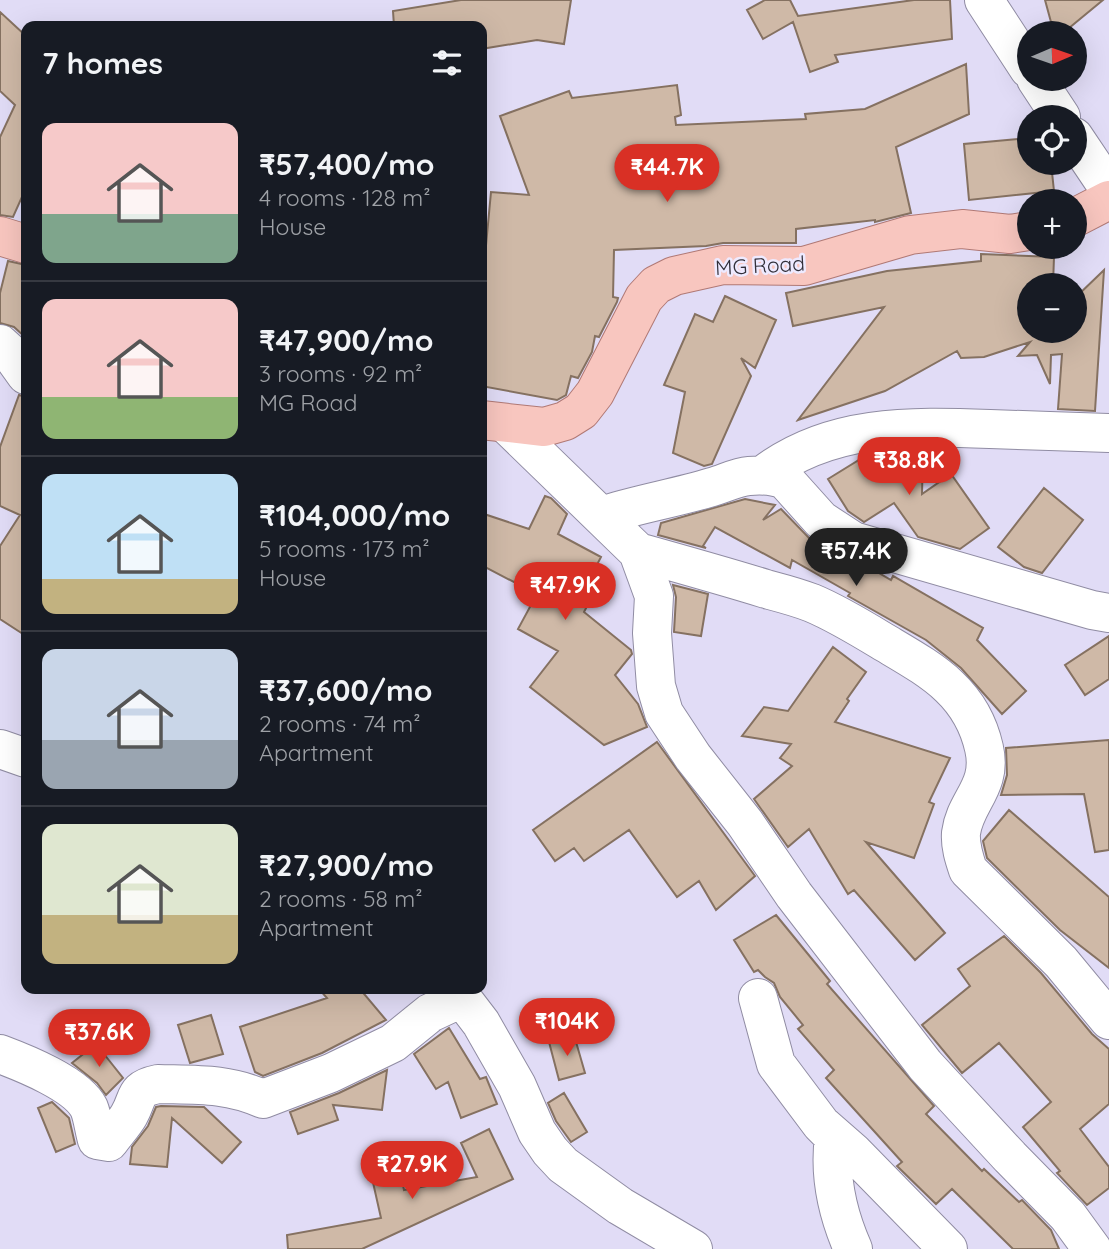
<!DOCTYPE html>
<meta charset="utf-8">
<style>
body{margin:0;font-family:Quicksand,sans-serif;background:#242831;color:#f1f3f6;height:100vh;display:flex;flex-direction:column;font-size:26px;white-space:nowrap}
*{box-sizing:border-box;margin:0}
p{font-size:23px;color:#9ea1a6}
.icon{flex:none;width:38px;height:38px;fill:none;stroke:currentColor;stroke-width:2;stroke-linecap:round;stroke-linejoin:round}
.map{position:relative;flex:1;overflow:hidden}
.details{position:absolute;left:21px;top:21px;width:466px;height:973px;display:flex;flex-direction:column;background:#171b24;border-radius:14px;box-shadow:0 7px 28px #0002}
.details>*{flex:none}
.needle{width:46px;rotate:88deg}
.tools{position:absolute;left:1017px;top:21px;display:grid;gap:14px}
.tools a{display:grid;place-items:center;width:70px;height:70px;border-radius:50%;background:#171b24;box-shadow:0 7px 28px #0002;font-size:35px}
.price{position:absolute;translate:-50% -60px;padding:0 16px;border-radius:24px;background:#d93025;color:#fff;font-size:23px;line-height:46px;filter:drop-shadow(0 2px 4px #0008)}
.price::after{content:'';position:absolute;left:50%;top:42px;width:21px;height:16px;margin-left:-10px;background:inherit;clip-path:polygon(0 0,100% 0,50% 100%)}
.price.on{background:#222;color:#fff}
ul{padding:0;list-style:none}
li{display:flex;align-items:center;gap:21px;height:175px;padding:0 21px}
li+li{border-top:2px solid #363941}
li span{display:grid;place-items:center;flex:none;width:196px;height:140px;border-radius:14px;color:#555}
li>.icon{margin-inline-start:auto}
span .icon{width:84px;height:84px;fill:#fffc;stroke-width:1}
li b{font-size:30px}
h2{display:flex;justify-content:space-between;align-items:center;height:84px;padding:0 21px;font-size:30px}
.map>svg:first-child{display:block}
.building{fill:#cfb9a7;stroke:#857161;stroke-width:2}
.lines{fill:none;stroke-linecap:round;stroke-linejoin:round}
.street-casing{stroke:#908ca3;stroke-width:40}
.primary-casing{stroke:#b07975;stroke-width:40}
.street{stroke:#fff;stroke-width:38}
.primary{stroke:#f8c6bf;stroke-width:38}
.labels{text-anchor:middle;stroke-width:5;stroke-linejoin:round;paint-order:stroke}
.street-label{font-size:21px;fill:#32303a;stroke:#eeeaff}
</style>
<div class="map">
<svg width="1109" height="1249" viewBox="0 0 1109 1249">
<rect width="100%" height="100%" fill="#e1dcf6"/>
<path class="building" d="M461 0H571L564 44 537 40 481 49V26H394L393 11Z
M765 0H790L798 16 914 0H950L952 39 835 55 838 62 810 72 793 22 763 39 747 10Z
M1045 0H1103L1063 33H1054Z
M0 12 26 36V188L13 217 0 215V137L15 105 0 91Z
M966 64 969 114 896 147 911 213 875 222V220L796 229V243H723L706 246 614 250 613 297 618 298 617 302 599 337 595 336 592 352 578 378 571 376 566 395 557 400 481 386V299L491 192 529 195 500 116 569 91 572 98 677 85 681 115 675 117 676 125 806 119 805 114 865 109Z
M1029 138V163H1051L1054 191 969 200 964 144Z
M981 254 1054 257 1053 285H1029V331H1074V299L1104 270 1095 411 1058 409 1062 354 1051 355 1050 384 1037 355 1018 356 1030 342 984 357 961 358 957 351 885 391 798 420 884 307 793 326 786 293 887 271 981 261Z
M8 261 26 265V338L14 327 0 323V293Z
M725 296 776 320 755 368 741 358 751 376 712 464 704 466 673 453 685 392 664 385 695 314 713 322Z
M19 395 26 397V636L0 619V546L20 515 0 506V447Z
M901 451H923L922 494 951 474 989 528 960 549 918 537 894 503 864 522 848 511 828 479 867 455Z
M1044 488 1083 520 1042 573 1024 567 998 547Z
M545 496 551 498 567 514 558 534 601 557 588 582 597 587 584 612 631 650 632 654 615 675 638 704 647 727 604 745 530 687 558 651 518 629 537 594 481 565V513L529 529Z
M745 499 775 505 763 520 781 509 809 538 841 559 872 569 891 580 893 576 983 628 977 640 1026 691 1002 714 961 668 926 640 848 596 850 593 792 560 790 568 715 527 703 546 706 548 658 535 661 523Z
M673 585 708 594 701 636 674 632 676 597Z
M1109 636V679L1085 695 1065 665Z
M833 647 866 672 847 699 849 701 835 722 950 758 929 802 934 804 914 858 866 842 945 933 915 960 854 890 848 894 809 829 788 847 754 799 792 766 780 758 791 744 742 736 764 707 788 711Z
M1109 740V850L1095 852 1084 794 1001 795 1007 775 1006 748Z
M657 742 755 876 716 910 699 881 677 897 629 830 584 861 574 848 555 861 533 830Z
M1009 810 1109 897V968L1060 930 987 858 983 841Z
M776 915 830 981 827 984 934 1106 926 1114 982 1171 984 1169 1019 1202 1022 1200 1051 1230 1059 1249H1013L952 1189 936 1204 897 1166 902 1162 826 1078 834 1070 798 1029 803 1025 780 997 774 983 765 977 758 970 754 972 734 940Z
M1004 936 1041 973 1092 1034 1109 1049V1104L1080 1129 1109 1167V1188L1087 1205 1057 1173 1060 1171 1023 1127 1051 1102 999 1043 962 1073 922 1025 970 986 958 969Z
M319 989H360L386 1020 322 1053 263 1076 255 1072 240 1027 327 998Z
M211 1015 223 1054 190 1063 178 1025Z
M449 1028 480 1079 486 1077 497 1104 461 1118 448 1082 436 1089 414 1054Z
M574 1035 585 1073 559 1080 549 1042Z
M96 1044 123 1078 106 1095 97 1083 72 1063Z
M387 1070 382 1110 333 1105 338 1120 298 1134 290 1112 339 1093Z
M564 1093 587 1132 571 1142 556 1121 548 1103Z
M52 1102 69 1118 75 1144 56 1152 38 1108Z
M161 1106 204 1107 241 1142 222 1163 172 1118 167 1167 130 1164 132 1147 148 1126 156 1107Z
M489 1129 513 1179 362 1249H288L287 1235 381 1218 372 1178 400 1171 404 1190 477 1177 461 1143Z"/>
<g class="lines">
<g class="street-casing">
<path id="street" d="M984 0 1029 69
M1036 79 1061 117
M1074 137 1109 189
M0 344 11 354 26 375
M505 423 638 552 654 596 652 633 656 686 664 713 693 757 745 823 794 895 925 1065 1010 1157 1068 1216 1092 1249
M763 475C829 424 910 426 990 429 1030 430 1069 432 1109 433
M601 516C638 504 676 498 712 487 724 484 736 477 749 476 762 475 775 475 786 481L821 520 853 541 1092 610 1109 613
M638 552C681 564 724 576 766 589 781 593 797 597 812 603 836 613 859 627 882 641 929 669 971 690 984 748 993 787 965 801 961 833 960 846 964 858 968 870L1061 962 1109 1020
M0 749 26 758
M455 989 481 1023 517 1086 537 1132 550 1151 563 1165 620 1206 693 1249
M758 998 776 1064 821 1124 853 1152 948 1249
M0 1054C24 1063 77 1084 89 1108 93 1118 94 1130 97 1140L109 1142C115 1133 124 1124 129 1115 139 1098 133 1089 158 1084 196 1085 227 1083 263 1099L331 1073 393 1043 430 1013 462 998
M821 1124 834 1137C829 1175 838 1215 853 1249"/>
</g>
<g class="primary-casing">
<path id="primary" d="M1074 218 1109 200
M0 236 26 244
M481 420 544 427 565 421 581 411 595 393 644 298 656 285 674 276 723 265 804 266 910 235 962 229 1010 234 1029 231"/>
</g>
<use href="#street" class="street"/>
<use href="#primary" class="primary"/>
</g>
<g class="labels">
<g class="street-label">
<text transform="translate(760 266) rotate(-3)" y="7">MG Road</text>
</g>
</g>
</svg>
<div class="tools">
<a><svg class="needle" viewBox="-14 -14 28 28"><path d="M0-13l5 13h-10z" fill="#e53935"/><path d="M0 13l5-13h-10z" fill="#9ea1a6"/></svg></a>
<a><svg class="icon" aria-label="locate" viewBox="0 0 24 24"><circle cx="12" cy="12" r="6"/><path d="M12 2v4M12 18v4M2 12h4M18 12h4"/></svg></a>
<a>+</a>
<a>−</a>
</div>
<b class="price" style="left:667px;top:204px">₹44.7K</b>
<b class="price" style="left:909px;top:497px">₹38.8K</b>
<b class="price on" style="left:856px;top:588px">₹57.4K</b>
<b class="price" style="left:565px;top:622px">₹47.9K</b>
<b class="price" style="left:567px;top:1058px">₹104K</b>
<b class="price" style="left:99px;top:1069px">₹37.6K</b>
<b class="price" style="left:412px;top:1201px">₹27.9K</b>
<section class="details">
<h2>7 homes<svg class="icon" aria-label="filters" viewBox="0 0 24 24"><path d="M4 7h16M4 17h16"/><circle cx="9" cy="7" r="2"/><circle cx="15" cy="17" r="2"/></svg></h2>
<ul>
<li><span style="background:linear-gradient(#f6c9c9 65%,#7fa58c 0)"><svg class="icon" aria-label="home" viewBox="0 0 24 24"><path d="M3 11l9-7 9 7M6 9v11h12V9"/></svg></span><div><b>₹57,400/mo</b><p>4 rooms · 128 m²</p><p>House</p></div></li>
<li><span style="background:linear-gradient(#f6c9c9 70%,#8fb573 0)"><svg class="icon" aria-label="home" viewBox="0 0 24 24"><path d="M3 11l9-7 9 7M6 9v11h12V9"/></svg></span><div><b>₹47,900/mo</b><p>3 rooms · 92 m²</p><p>MG Road</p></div></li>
<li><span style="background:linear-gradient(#bfe0f5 75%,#c2b280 0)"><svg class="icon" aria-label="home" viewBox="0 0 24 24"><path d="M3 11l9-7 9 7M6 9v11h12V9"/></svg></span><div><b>₹104,000/mo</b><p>5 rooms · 173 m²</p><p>House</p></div></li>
<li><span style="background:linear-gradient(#c9d6e8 65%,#9aa5b1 0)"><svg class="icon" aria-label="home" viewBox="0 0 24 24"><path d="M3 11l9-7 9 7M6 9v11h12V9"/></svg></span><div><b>₹37,600/mo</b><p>2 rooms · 74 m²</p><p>Apartment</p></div></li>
<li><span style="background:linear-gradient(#dfe7d0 65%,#c2b280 0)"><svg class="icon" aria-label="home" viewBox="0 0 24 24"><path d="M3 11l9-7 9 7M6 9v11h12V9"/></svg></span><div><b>₹27,900/mo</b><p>2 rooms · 58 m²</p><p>Apartment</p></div></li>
</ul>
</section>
</div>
